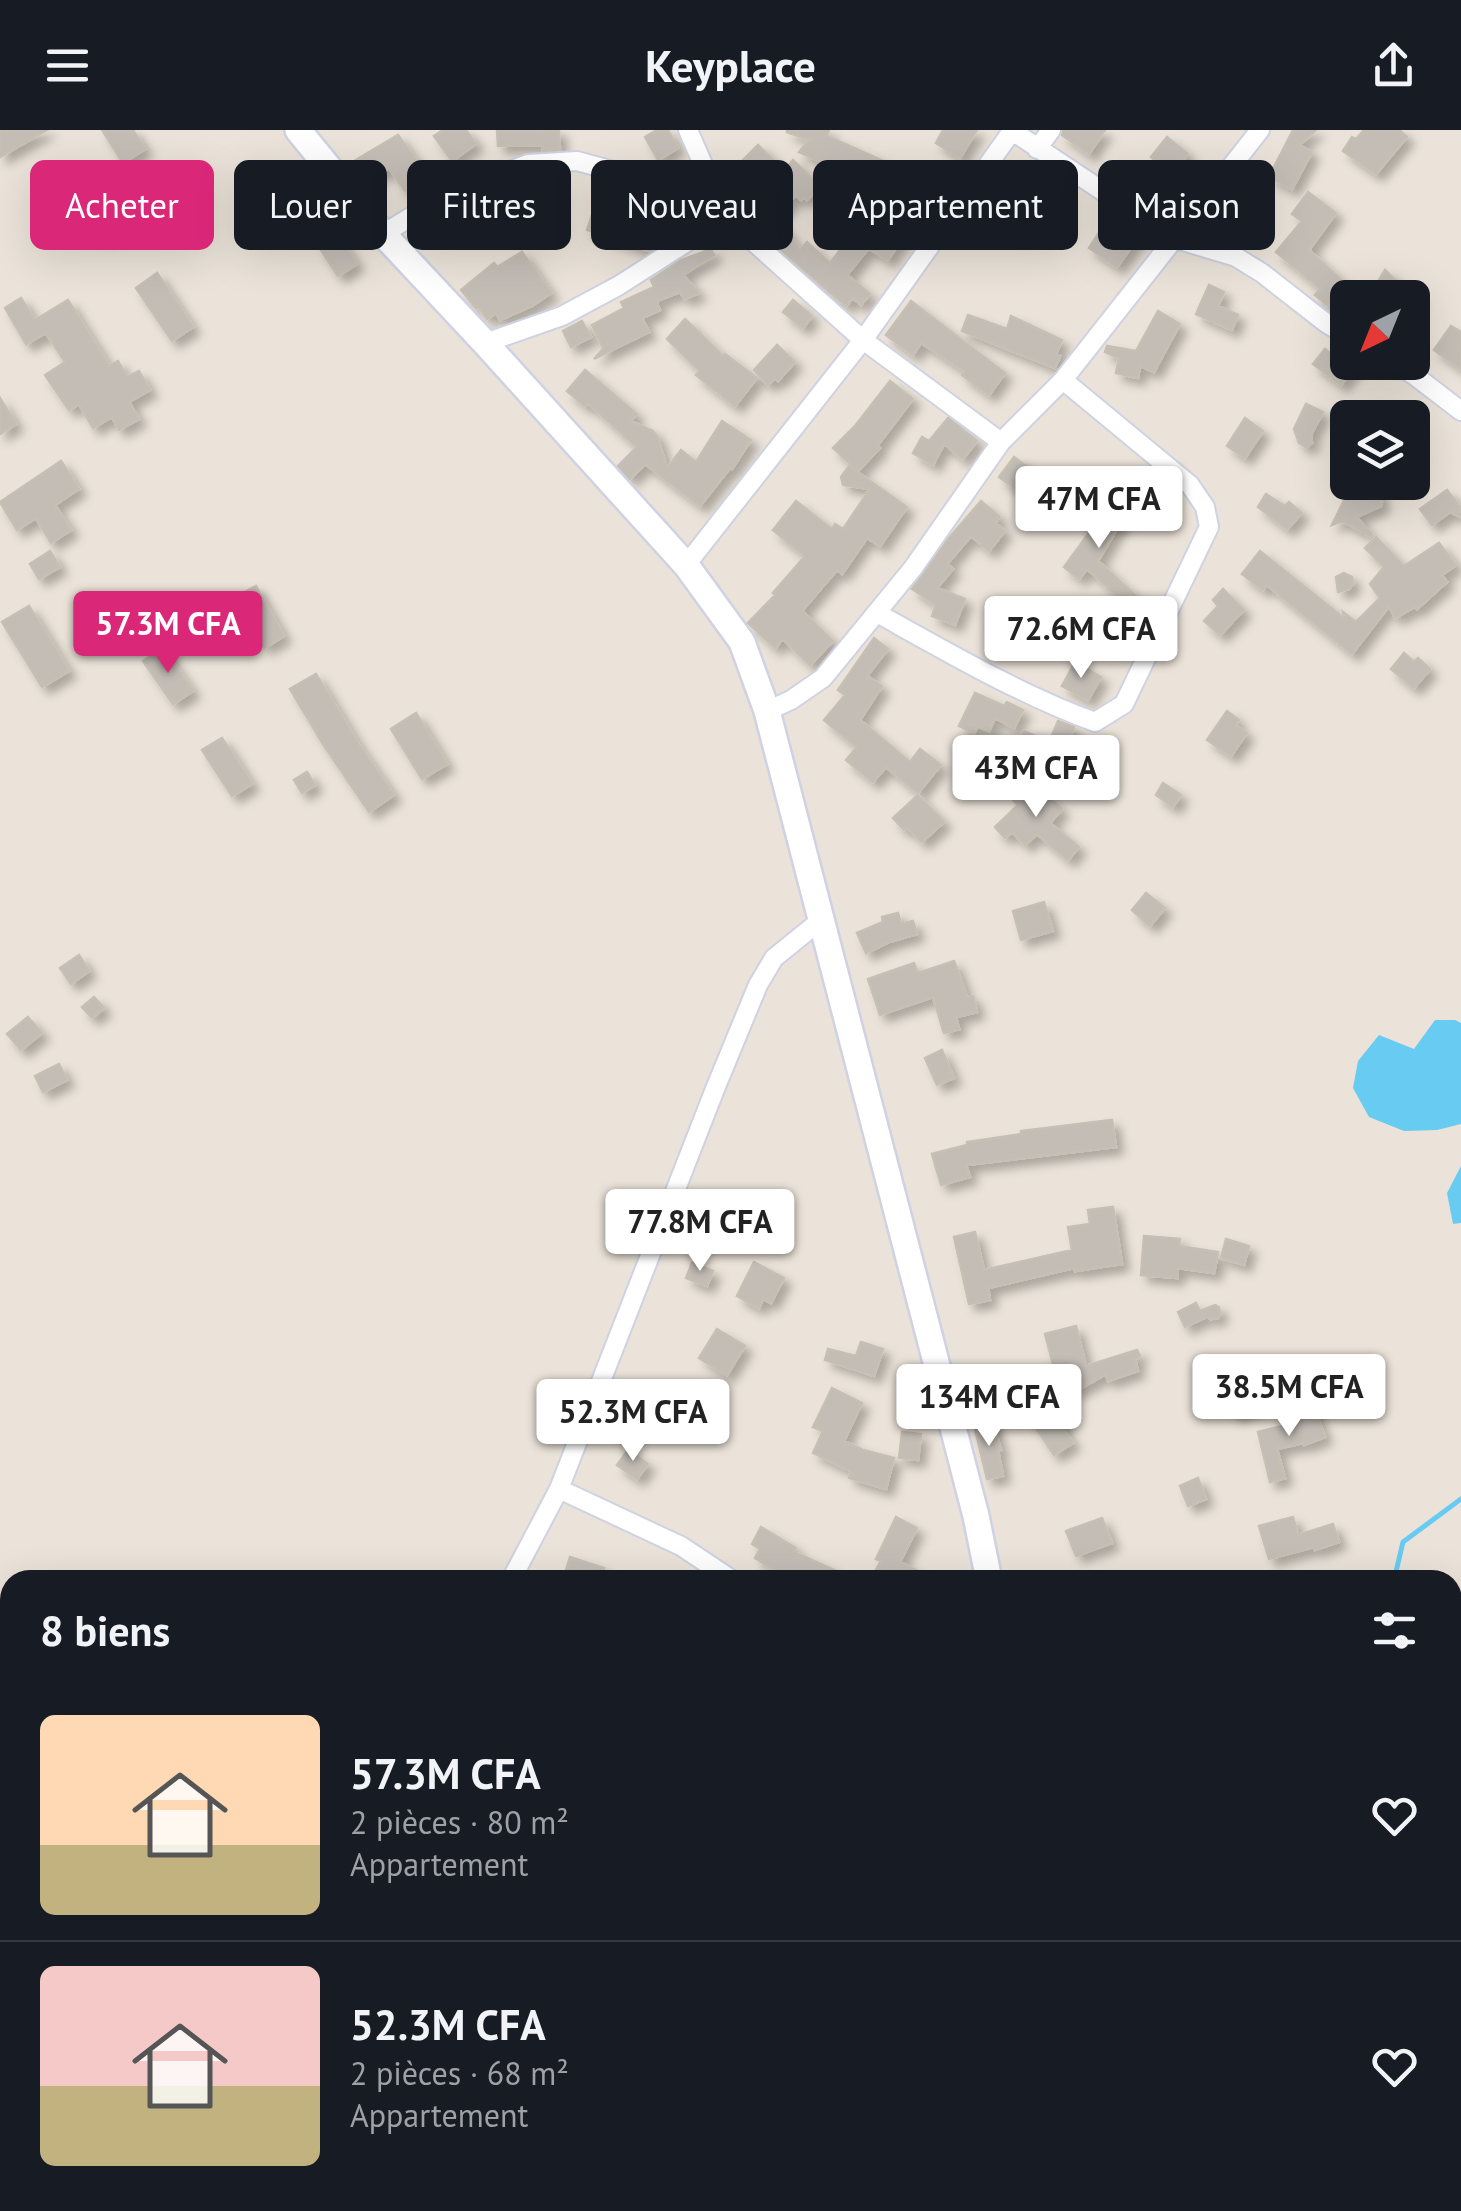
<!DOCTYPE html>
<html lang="fr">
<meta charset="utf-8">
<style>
body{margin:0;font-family:"PT Sans",sans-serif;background:#242831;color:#f1f3f6;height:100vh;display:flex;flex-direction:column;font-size:38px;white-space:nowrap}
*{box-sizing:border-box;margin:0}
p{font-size:32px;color:#9ea1a6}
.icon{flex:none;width:55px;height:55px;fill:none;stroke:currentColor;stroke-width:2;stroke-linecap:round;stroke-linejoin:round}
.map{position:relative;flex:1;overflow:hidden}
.drawer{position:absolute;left:0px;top:1440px;width:1462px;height:642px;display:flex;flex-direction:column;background:#171b24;border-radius:30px 30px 0 0;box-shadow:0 10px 40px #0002}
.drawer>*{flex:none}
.banner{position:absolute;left:30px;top:30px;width:1402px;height:90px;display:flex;gap:20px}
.needle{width:65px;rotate:223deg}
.buttons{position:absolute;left:1330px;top:150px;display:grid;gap:20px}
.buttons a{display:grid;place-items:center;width:100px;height:100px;border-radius:15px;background:#171b24;box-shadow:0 10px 40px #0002;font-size:50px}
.price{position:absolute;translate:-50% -85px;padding:0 22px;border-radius:10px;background:#fff;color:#222;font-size:32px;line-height:65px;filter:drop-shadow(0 2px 5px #0008)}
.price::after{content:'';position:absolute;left:50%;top:60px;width:30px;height:22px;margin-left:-15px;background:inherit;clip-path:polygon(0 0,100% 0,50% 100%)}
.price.on{background:#db2777;color:#fff}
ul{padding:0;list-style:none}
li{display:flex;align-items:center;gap:30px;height:250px;padding:0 40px}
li+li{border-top:2px solid #363941}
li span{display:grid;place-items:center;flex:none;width:280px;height:200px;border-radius:15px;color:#555}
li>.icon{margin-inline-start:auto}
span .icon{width:120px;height:120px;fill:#fffc;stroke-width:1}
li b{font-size:42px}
h2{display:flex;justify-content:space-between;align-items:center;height:120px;padding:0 40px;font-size:42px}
.chip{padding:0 35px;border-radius:15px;background:#171b24;box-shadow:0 10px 40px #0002;font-size:35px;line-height:90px}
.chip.on{background:#db2777;color:#fff}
header{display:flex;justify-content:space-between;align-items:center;height:130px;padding:0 40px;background:#171b24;font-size:45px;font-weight:600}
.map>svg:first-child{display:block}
.water{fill:#68cbf1}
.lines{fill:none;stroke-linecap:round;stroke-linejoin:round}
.stream{stroke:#68cbf1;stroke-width:5}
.building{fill:#c3bdb6;stroke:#c6bfb3;stroke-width:2.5;filter:url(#shadow)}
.minor-casing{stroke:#ced2e2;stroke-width:22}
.secondary-casing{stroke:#ced2e2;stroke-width:30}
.minor{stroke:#fff;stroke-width:18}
.secondary{stroke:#fff;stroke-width:25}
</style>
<header><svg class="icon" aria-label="menu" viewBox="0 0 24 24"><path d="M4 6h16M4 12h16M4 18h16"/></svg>Keyplace<svg class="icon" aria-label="share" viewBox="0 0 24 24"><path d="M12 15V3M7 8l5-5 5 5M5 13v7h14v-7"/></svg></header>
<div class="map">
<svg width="1461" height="2081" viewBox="0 0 1461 2081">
<defs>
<filter id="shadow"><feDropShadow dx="7" dy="7" stdDeviation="5" flood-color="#0004"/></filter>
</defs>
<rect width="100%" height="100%" fill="#ebe3d9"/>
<path class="water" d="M1435 890H1455L1461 893V994L1437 1000 1404 1001 1369 987 1353 958 1358 931 1379 905 1414 919Z
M1461 1036V1093L1453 1094 1447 1063Z"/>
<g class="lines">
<path class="stream" d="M1394 1450 1403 1412 1461 1369
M1452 1773 1461 1792"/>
</g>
<path class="building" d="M0 0H47L0 27Z
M102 0H133L145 19 123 33Z
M443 0H466L476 14 452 31 434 6Z
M497 0H559L560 20 543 21V15L498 16Z
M657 0H668L678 18 658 30 645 7Z
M787 0H829L827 6 890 34 887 43 902 51 892 70 860 53 862 50 799 22 809 10 787 2Z
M943 0H977L960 28 936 13Z
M1063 0H1105L1089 24 1062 5Z
M1293 0H1316L1299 15 1312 22 1292 59 1269 47Z
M1364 0H1399L1407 7 1376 44 1343 21 1352 7 1356 9Z
M398 5 427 45 405 61 389 38 365 54 351 33Z
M1167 7 1188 24 1172 44 1151 27Z
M758 15 784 41 793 30 820 56 807 70 804 67 801 70 796 65 775 88 737 49 744 43 737 36Z
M1036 31 1051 42 1045 51 1058 58 1020 106 993 85 990 89 977 80 1006 45 1012 49 1022 35 1029 40Z
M91 33 127 94 103 108 93 90 81 96 73 83 48 95 37 74 73 56 67 47Z
M600 61 648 78 652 68 672 77 659 115 649 121 587 100Z
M1308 62 1336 83 1309 120 1350 158 1332 179 1315 165 1321 159 1276 122 1302 91 1292 84Z
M484 64 493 82 467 95 458 77Z
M882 66 909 80 901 96 908 100 888 130 860 113 881 80 876 78Z
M1112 83 1142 102 1117 137 1089 118Z
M782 95 800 120 807 112 830 133 850 107 867 120 847 145 870 164 861 175 853 168 846 176 776 115 771 108Z
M337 105 357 134 338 146 319 117Z
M711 119 714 125 683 145 699 163 685 169 680 162 656 171 660 180 642 188 649 202 594 229 608 213 602 216 592 195 624 178 621 172 654 157 651 150 681 130Z
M522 122 551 163 532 176 500 190 496 183 487 189 478 176 476 178 461 160 494 133 497 137Z
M1385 140 1391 146 1417 168H1368Z
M157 143 193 197 172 211 136 158Z
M1209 155 1224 162 1218 176 1238 185 1232 200 1196 184Z
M21 168 35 190 68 170 109 236 118 231 127 247 139 241 150 260 129 272 139 289 119 300 112 287 93 298 79 274 69 280 45 245 65 232 46 203 26 214 5 178Z
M793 170 812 186 803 198 783 182Z
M911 171 1005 243 989 265 962 245 965 241 921 213 913 225 886 205Z
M1158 181 1180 194 1154 242 1140 236 1138 248 1116 243 1119 228 1105 222 1107 216 1136 221Z
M968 185 1007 199 1011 186 1062 210 1056 224 1060 226 1055 238 962 201Z
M685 189 723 226 725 224 757 248 735 276 696 245 700 241 667 209Z
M582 191 591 207 571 217 563 201Z
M1451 196 1461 202V239L1434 220Z
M777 215 795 232 778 251 775 248 768 255 754 240Z
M1339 215 1348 218V232L1354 237 1341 255 1313 234 1325 219 1330 223 1332 220 1334 222Z
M585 240 637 284 630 291 653 301 657 306 667 338 681 320 696 332 722 291 751 310 732 339 730 338 700 376 645 334 630 349 618 336 637 317 588 273 585 276 567 261Z
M890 251 913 269 877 316 880 318 858 341 833 318 855 296Z
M0 268 16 294 0 304Z
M1306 274 1323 282 1311 305 1312 313 1306 317 1299 313 1294 299Z
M948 288 977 311 963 329 944 314 933 335 913 323 922 307 929 311Z
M1245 288 1263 301 1245 328 1227 316Z
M1014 327 1037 344 1023 364 999 347Z
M61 331 79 359 55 375 71 400 51 413 36 388 17 400 0 372Z
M849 336 907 377 880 416 867 408 842 444 837 440 802 481 833 511 810 535 783 509 775 518 748 493 775 465 773 463 805 426 773 400 796 371 832 399 835 394 843 399 870 359 843 355 841 347Z
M1353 352H1376L1382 372 1381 376 1356 387 1372 404 1370 406 1342 391 1332 395Z
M1447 360 1461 378V387L1450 382 1432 395 1420 379Z
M1266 364 1285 376 1289 372 1302 383 1287 399 1258 377Z
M981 371 1000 387 995 393 1005 401 989 421 971 406 947 434 953 439 937 458 965 469 955 495 932 486 936 475 912 459 949 408Z
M1098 372 1124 387 1098 431 1136 466 1128 475 1087 439 1079 449 1064 437 1091 400 1084 396Z
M1376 407 1404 436 1439 413 1456 435 1442 445 1447 452 1417 479 1415 477 1395 488 1389 476 1352 524 1267 455 1263 460 1242 444 1260 421 1345 489 1343 482 1356 492 1380 468 1370 454 1384 437 1365 418Z
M50 421 60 437 39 449 30 434Z
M1344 443 1352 447 1353 454 1349 459 1338 462 1336 447Z
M256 456 284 506 264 518 236 467Z
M1223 459 1244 480 1220 505 1204 491 1218 476 1213 470Z
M29 476 69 541 42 557 2 492Z
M874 508 888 519 867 546 882 556 860 590 910 632 920 619 941 635 918 663 886 637 873 652 846 630 857 617 824 590 845 565 838 560Z
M163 518 193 561 173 574 143 531Z
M1404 523 1414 532 1418 528 1430 539 1414 558 1391 539Z
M1075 532 1101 547 1088 570 1062 556Z
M316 544 359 615 394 665 369 682 323 614 290 559Z
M975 563 1004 576 1007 572 1023 580 1014 598 995 588 989 601 978 596 974 603 959 596Z
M1227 581 1239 590 1235 595 1247 603 1231 626 1207 610Z
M416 583 447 634 422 649 391 599Z
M1058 591 1074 597 1066 617 1050 610Z
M1024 601 1046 611 1028 644 1007 632Z
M222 608 252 654 232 666 202 620Z
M307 642 315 655 302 663 294 650Z
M1029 649 1062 679 1050 693 1079 717 1068 730 1037 704 1025 715 1012 702 1005 708 995 697 1018 675 1012 669Z
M1163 653 1181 665 1173 677 1156 665Z
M918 665 944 692 922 712 907 697 904 700 893 688Z
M1146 763 1165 778 1150 796 1132 780Z
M1044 772 1053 801 1021 810 1013 781Z
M898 783 901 794 913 791 917 804 889 812 866 823 857 803 883 792 882 787Z
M79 825 89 841 71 854 60 838Z
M954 831 967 867 973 866 977 882 956 887 959 899 944 903 933 867 880 885 868 849 914 833 918 843Z
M94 867 104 878 92 888 82 877Z
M28 887 42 903 21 920 7 904Z
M942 920 954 948 937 955 925 928Z
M59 934 67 950 43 962 35 946Z
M1112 990 1116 1017 966 1035 970 1047 941 1055 932 1024 967 1015V1012L1022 1004 1021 1001Z
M1113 1077 1122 1134 1075 1141 1074 1138 988 1158 990 1170 969 1174 954 1107 975 1102 984 1140 1072 1120 1068 1097 1090 1094 1088 1080Z
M709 1082 721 1088 713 1104 701 1098Z
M1144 1106 1180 1109 1179 1116 1218 1122 1214 1143 1178 1138 1177 1148 1141 1145Z
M1226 1109 1249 1116 1244 1135 1221 1128Z
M754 1132 784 1148 771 1173 763 1169 759 1178 737 1166Z
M692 1133 713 1141 707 1156 686 1148Z
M1196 1173 1200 1181 1215 1175 1219 1177 1220 1185 1218 1188 1211 1189 1201 1183 1204 1188 1185 1197 1178 1182Z
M1076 1196 1086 1236 1137 1220 1140 1226 1135 1229 1138 1241 1108 1251 1106 1244 1076 1261 1066 1243 1056 1246 1045 1204Z
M717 1199 745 1216 727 1245 699 1228Z
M861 1212 883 1219 874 1246 825 1230 828 1219 856 1226Z
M1241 1231 1261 1272 1235 1285 1214 1244Z
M684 1251 711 1269 697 1291 669 1273Z
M832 1258 862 1273 844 1311 863 1320 894 1328 886 1359 849 1348 851 1341 813 1323 823 1301 813 1297Z
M1048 1270 1065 1295 1062 1297 1073 1313 1054 1325 1027 1284Z
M1313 1275 1325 1307 1304 1315 1303 1313 1277 1319 1285 1348 1270 1352 1258 1302 1295 1293 1292 1283Z
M992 1289 1001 1320 998 1321 1003 1346 987 1349 974 1295Z
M902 1302 921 1304 918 1330 899 1328Z
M628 1320 648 1334 637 1349 617 1335Z
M1198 1348 1206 1369 1188 1376 1180 1356Z
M896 1387 917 1398 900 1432 936 1450H870L881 1431 876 1429Z
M1293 1387 1298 1405 1333 1394 1339 1412 1315 1420 1314 1417 1269 1429 1259 1396Z
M1102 1388 1112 1413 1076 1426 1066 1401Z
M761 1397 796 1418 794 1422 856 1450H804L783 1441 781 1444 755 1428 760 1419 752 1414Z
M570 1427 604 1438 600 1450H563Z"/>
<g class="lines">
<g class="minor-casing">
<path id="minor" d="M1011 0 1173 108 1236 127 1262 143 1326 193 1348 206
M1037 19 1051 0
M383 104 448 64 528 34 577 31 636 47 726 87 688 0
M485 213 562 186 618 156 726 87 863 210 1001 312
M1392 232 1414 245 1461 281
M686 435 863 210 1012 1
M877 483C949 523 1019 564 1095 592L1124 574 1209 397 1205 377 1190 355 1063 250
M767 581 791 570 823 548 913 438 1001 312 1063 250 1260 0
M559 1359 681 1416 732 1450
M511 1450 559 1359 715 959 758 855 774 828 821 790
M0 1926 10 1920
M1027 2072 1074 2080
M292 2081 295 2072
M522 2081 526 2072
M910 2081 914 2072"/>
</g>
<g class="secondary-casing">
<path id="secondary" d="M298 0 383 104 485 213 686 435 742 512 767 581 976 1386 989 1450
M1073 2072 1074 2081"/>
</g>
<use href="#minor" class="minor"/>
<use href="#secondary" class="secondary"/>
</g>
</svg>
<div class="buttons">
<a><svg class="needle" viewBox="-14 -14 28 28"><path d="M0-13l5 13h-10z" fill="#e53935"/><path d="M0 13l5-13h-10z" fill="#9ea1a6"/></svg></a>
<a><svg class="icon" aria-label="layers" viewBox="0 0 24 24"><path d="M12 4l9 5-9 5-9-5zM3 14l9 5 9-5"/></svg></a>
</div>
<b class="price" style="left:1099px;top:421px">47M CFA</b>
<b class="price on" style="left:168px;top:546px">57.3M CFA</b>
<b class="price" style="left:1081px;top:551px">72.6M CFA</b>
<b class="price" style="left:1036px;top:690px">43M CFA</b>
<b class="price" style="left:700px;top:1144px">77.8M CFA</b>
<b class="price" style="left:1289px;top:1309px">38.5M CFA</b>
<b class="price" style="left:989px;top:1319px">134M CFA</b>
<b class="price" style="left:633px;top:1334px">52.3M CFA</b>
<div class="banner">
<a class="chip on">Acheter</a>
<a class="chip">Louer</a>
<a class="chip">Filtres</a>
<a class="chip">Nouveau</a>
<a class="chip">Appartement</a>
<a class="chip">Maison</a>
</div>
<section class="drawer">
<h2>8 biens<svg class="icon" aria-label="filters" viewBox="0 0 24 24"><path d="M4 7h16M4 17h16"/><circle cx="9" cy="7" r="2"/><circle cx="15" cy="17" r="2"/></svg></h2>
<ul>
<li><span style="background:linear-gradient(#ffd9b3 65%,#c2b280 0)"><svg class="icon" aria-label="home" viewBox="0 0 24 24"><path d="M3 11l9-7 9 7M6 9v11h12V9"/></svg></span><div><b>57.3M CFA</b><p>2 pièces · 80 m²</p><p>Appartement</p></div><svg class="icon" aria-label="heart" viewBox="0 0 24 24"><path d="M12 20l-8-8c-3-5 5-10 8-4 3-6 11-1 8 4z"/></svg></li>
<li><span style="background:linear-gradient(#f6c9c9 60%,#c2b280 0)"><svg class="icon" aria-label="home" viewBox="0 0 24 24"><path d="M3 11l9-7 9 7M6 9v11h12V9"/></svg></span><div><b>52.3M CFA</b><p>2 pièces · 68 m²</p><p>Appartement</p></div><svg class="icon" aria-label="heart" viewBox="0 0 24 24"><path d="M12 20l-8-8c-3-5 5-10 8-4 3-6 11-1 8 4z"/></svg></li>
</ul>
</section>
</div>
